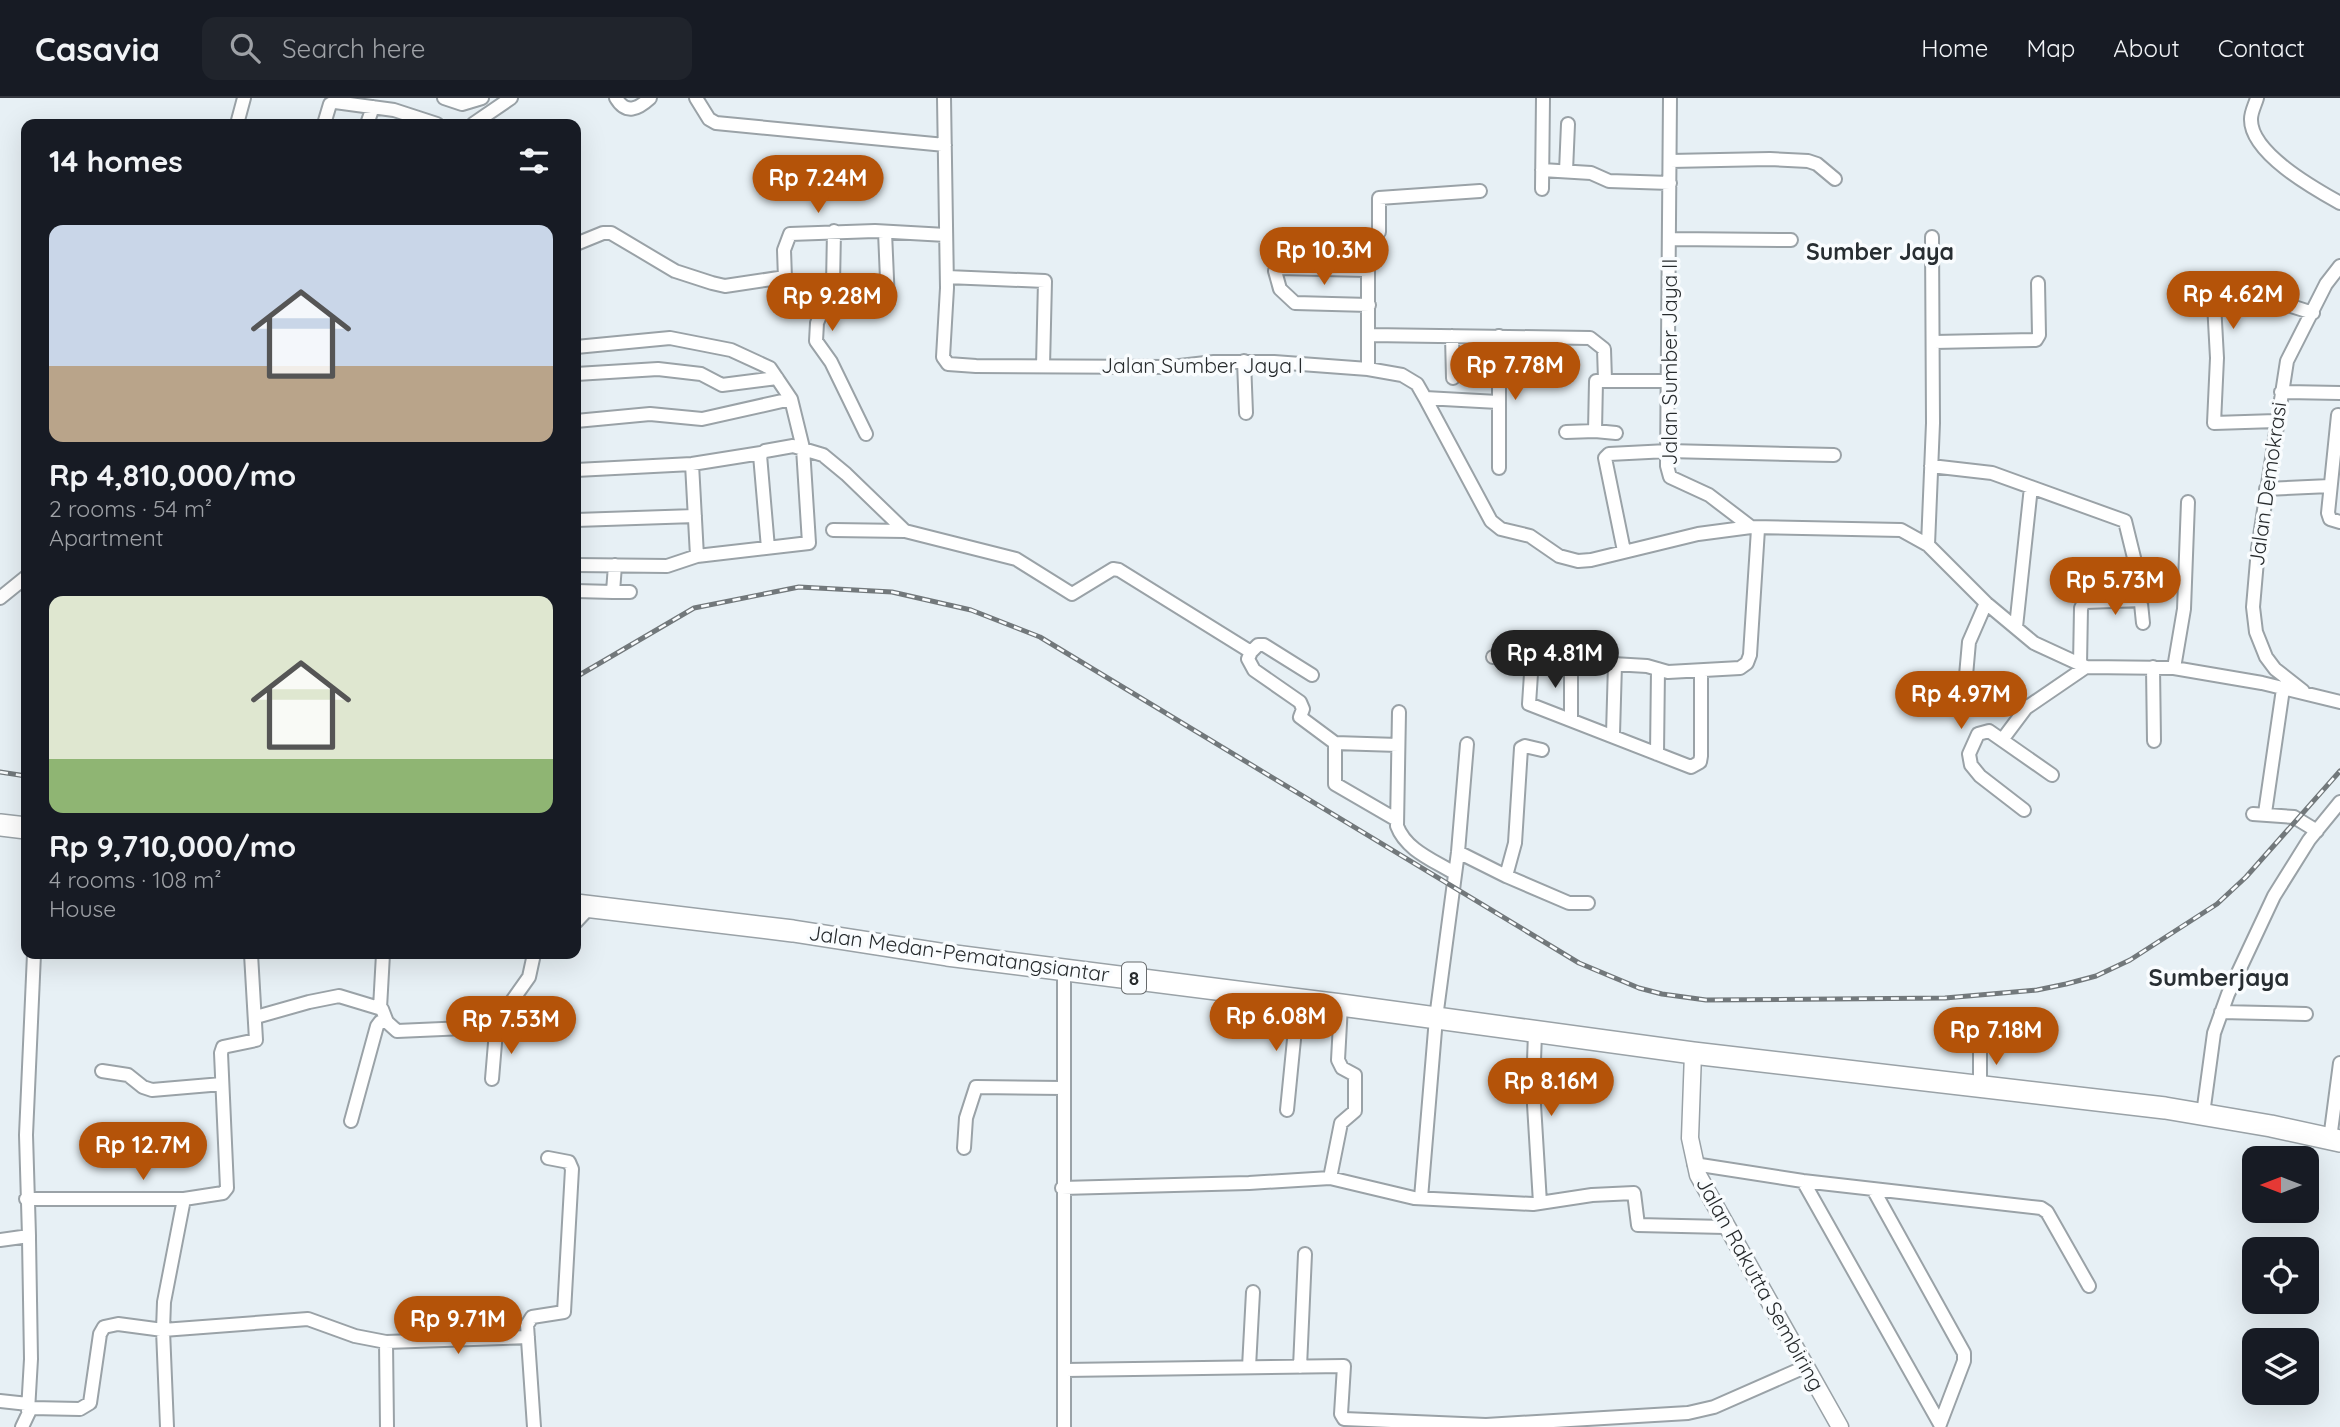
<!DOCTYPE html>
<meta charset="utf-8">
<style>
body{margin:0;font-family:Quicksand,sans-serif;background:#20242c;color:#f1f3f6;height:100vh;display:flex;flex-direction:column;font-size:26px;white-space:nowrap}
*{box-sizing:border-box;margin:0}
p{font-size:23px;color:#9ea1a6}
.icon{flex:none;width:38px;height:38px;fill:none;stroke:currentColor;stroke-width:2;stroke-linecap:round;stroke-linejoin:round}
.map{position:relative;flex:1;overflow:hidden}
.panel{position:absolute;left:21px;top:21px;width:560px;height:840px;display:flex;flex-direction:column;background:#171b24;border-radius:14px;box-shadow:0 7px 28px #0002}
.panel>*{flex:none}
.needle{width:46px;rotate:270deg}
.controls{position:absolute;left:2242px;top:1048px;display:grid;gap:14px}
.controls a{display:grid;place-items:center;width:77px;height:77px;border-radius:14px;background:#171b24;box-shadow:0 7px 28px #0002;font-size:35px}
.price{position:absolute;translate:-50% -60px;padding:0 16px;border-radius:24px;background:#b45309;color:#fff;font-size:23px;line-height:46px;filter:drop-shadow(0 2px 4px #0008)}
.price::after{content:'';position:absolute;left:50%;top:42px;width:21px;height:16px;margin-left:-10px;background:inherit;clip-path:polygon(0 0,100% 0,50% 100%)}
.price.current{background:#222;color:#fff}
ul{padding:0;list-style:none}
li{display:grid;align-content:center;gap:14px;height:371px;padding:0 28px}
li span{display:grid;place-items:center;height:217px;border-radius:14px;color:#555}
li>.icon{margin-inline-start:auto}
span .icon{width:126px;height:126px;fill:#fffc;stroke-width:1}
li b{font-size:30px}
h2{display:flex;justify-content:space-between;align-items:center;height:84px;padding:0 28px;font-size:30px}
header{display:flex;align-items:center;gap:42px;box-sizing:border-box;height:98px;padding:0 35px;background:#171b24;border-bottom:2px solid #363941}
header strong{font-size:33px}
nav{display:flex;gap:38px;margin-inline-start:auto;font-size:24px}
.search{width:490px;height:63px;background:#20242c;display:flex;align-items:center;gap:18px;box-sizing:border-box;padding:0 24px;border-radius:14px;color:#9ea1a6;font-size:26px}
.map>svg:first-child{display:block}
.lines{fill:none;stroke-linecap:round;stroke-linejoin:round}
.street-casing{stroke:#9aa2a7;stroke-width:16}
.secondary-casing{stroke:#9aa2a7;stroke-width:19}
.highway-casing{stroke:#9aa2a7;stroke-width:24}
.street{stroke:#fff;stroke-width:12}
.secondary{stroke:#fff;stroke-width:16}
.highway{stroke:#fff;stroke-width:21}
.rail-casing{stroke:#72787b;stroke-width:5}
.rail{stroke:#f9fcfe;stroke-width:2.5;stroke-dasharray:8;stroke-linecap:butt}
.labels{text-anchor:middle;stroke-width:7;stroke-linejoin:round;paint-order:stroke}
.shield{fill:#f9fcfe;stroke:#666a6c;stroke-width:2}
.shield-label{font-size:19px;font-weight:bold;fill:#272b2d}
.street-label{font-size:21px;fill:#272b2d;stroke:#f9fcfe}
.neighbourhood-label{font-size:23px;font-weight:bold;fill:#282e32;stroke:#f9fcfe}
.quarter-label{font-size:24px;font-weight:bold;fill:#282e32;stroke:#f9fcfe}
</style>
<header>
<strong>Casavia</strong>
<div class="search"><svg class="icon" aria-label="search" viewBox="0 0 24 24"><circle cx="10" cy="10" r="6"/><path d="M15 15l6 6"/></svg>Search here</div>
<nav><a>Home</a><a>Map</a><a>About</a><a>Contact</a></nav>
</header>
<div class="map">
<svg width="2340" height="1329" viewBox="0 0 2340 1329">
<rect width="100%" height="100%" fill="#e7f0f5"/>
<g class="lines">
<g class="street-casing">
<path id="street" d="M444 0 462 6 482 0
M616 0C626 17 638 11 650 0
M696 0 709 21 716 25 945 47
M944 0 947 190 943 259 948 266 976 268 1171 269 1214 264H1274L1368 271 1402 277 1417 286 1425 300 1491 423 1501 431 1530 438 1559 458 1578 463 1591 462 1698 436 1751 429
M1670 0 1667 368 1670 379 1709 397 1751 429 1901 432 1928 447 1986 505 2034 545 2086 569 2174 570 2262 585 2340 604
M2257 0C2255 7 2251 14 2251 21 2250 55 2315 91 2340 105
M237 26 244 0
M324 26 330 6 335 4 394 12 437 26
M367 26 373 9
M473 26 511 0
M1670 63 1770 61 1808 63 1817 66 1835 81
M1542 72 1591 75 1609 83 1670 85
M1566 73 1568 26
M1542 91 1543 0
M834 133 833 186 817 225 816 243 831 264 866 336
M885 134 888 204
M1670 141 1791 142
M576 146 603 135H611L675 173 712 185 725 188 785 179
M1368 172 1278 170 1275 173 1280 191 1295 205 1369 207
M947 179 1045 183 1043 268
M786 209 784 152 790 136 875 133 946 137
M1370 237 1590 240 1604 251 1605 282
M1452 238 1453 280
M1499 238V370
M1934 244 2036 242 2039 237 2038 185
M576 249 670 240 731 252 770 270 791 301 803 350 809 445 697 458 667 468 576 467
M1244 263 1246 315
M1368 271V143L1379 134V100L1480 93
M576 276 658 271 701 276 722 287 777 280
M2281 294 2340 295
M1425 300 1498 304
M2338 317 2328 415 2330 421 2340 424
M576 323 650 316 702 321 791 301
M2276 323 2214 325 2217 260 2214 205 2216 201H2269L2313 215
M1566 334 1595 333
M1616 335 1595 333 1596 283H1668
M692 366 697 458
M1931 368 1992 375 2125 423 2138 476 2143 525
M576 372 692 366 761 355
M2266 391 2330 388
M576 422 695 418
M833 432 905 433
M1928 447 1933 325 1932 139
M768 450 760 357 765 353 793 348 823 357 846 376 905 433 1016 461 1072 496 1113 471 1119 472 1251 554 1248 561 1254 572 1300 604 1303 611 1300 619 1335 645
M1624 453 1605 360 1609 356 1668 353 1834 357
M576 493 613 494 615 467
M613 494H630
M0 500 26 479
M2016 529 2031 389
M1251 554 1258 547H1264L1312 577
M1493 559 1647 568 1668 574 1740 570 1747 565 1750 557 1758 431
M1532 561 1529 606 1691 669 1700 664 1701 658V573
M2080 567 2081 510 2084 504 2142 502
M2153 569 2154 643
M2174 570 2184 511 2188 404
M2303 593 2275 571 2266 559 2256 534 2253 509 2258 451 2287 263 2326 186 2340 168
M1963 611 1969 544 1986 505
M1399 614 1397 728C1406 752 1433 762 1454 775
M1571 621V563
M1613 636 1615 566
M2002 642 2026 610 2086 569
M1657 656 1658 571
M2024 712 1980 678 1971 667 1969 656 1978 636 1989 633 2052 677
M2265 715 2283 591
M2253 716 2294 719 2317 733
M1397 722 1335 686V645L1398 647
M1458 754 1506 778 1515 745 1521 650 1525 648 1542 652
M1506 778 1569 805H1588
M576 824 590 809
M380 910 383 856
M2221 914 2306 916
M256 919 309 904 339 898 382 911 387 924
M1535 935 1533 990 1540 1105
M1980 947V990
M102 973 128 977 143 989 152 992 222 986
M492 981 496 933
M1287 1012 1298 901
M2203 1016 2214 935 2228 896 2274 798 2309 742 2340 704
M351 1023 377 928 380 924H387L397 933 465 930 496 933 507 910 529 879 534 856
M2330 1041 2340 965
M964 1050 966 1020 976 989 1063 990
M1694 1066 1803 1083 2041 1110 2047 1114 2089 1188
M1330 1080 1341 1025 1355 1013V977L1342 970 1338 962 1341 907
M1803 1083 1940 1326 1964 1263V1255L1873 1091
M1062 1090 1249 1085 1330 1080 1414 1100 1533 1106 1592 1097 1634 1095 1638 1127 1725 1129
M1421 1100 1436 920 1458 754 1467 646
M26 1101H184
M29 1138 26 1037 34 856
M0 1142 29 1138V1141L31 1261 28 1313
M386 1244 528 1239
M1249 1269 1253 1194
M1300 1269 1305 1156
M1065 1272 1344 1268 1341 1316 1344 1321 1486 1327 1688 1315 1714 1309 1805 1269
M0 1303 28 1306
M22 1329 31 1310 80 1311 90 1305 100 1236 104 1229 118 1226 163 1232 164 1204 184 1101 223 1095 227 1090 221 955 223 949 256 942 251 856
M167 1329 163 1232 308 1221 355 1238 386 1244 387 1329
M534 1329 527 1227 532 1219 564 1214 572 1071 569 1064 548 1060
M1064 1329V872"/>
</g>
<g class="secondary-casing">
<path id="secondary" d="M1693 955 1690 1040 1698 1077 1840 1329"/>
</g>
<g class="highway-casing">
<path id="highway" d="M0 727 26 730
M576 807 793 833 947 857 1341 907 1693 955 2165 1010 2271 1028 2340 1043"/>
</g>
<use href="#street" class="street"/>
<use href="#secondary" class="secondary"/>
<use href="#highway" class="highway"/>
<g class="rail-casing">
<path id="rail" d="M576 579 694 510 799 489 892 494 971 512 1040 539 1579 865 1639 890 1662 896 1706 902 1945 900 2037 892 2066 886 2096 878 2130 862 2217 806 2246 779 2340 673
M0 674 26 678"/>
</g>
<use href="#rail" class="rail"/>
</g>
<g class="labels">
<rect class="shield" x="1122" y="864.5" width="24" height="31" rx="5"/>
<g class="shield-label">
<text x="1134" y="887">8</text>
</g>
<g class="street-label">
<text transform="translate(1670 264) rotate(-90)" y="7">Jalan Sumber Jaya II</text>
<text x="1202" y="275">Jalan Sumber Jaya I</text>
<text transform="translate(2268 386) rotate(-82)" y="7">Jalan Demokrasi</text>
<text transform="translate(959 856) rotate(8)" y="7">Jalan Medan-Pematangsiantar</text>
<text transform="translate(1760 1186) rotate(61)" y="7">Jalan Rakutta Sembiring</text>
</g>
<g class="neighbourhood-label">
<text x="1880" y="162">Sumber Jaya</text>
</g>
<g class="quarter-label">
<text x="2219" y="888">Sumberjaya</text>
</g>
</g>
</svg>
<div class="controls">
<a><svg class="needle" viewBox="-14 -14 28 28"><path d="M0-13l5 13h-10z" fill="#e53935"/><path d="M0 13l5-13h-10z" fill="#9ea1a6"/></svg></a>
<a><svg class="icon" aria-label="locate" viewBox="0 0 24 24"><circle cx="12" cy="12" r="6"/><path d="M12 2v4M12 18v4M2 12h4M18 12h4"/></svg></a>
<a><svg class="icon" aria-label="layers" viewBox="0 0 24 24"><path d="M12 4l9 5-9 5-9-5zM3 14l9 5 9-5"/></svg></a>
</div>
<b class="price" style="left:818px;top:117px">Rp 7.24M</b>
<b class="price" style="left:1324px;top:189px">Rp 10.3M</b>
<b class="price" style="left:2233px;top:233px">Rp 4.62M</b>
<b class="price" style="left:832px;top:235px">Rp 9.28M</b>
<b class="price" style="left:1515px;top:304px">Rp 7.78M</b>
<b class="price" style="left:2115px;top:519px">Rp 5.73M</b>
<b class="price current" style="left:1555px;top:592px">Rp 4.81M</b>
<b class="price" style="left:1961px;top:633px">Rp 4.97M</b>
<b class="price" style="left:1276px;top:955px">Rp 6.08M</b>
<b class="price" style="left:511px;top:958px">Rp 7.53M</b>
<b class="price" style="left:1996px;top:969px">Rp 7.18M</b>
<b class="price" style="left:1551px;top:1020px">Rp 8.16M</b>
<b class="price" style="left:143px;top:1084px">Rp 12.7M</b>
<b class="price" style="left:458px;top:1258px">Rp 9.71M</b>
<section class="panel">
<h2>14 homes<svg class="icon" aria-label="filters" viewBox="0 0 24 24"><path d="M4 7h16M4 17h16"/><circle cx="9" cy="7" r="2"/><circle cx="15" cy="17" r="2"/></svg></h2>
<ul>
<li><span style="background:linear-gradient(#c9d6e8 65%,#b9a48a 0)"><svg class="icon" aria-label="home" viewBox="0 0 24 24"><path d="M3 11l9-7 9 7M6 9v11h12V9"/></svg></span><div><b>Rp 4,810,000/mo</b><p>2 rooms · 54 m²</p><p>Apartment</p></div></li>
<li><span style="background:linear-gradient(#dfe7d0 75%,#8fb573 0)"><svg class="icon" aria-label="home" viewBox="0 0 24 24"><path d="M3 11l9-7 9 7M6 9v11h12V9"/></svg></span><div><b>Rp 9,710,000/mo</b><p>4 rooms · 108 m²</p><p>House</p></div></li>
</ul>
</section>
</div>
